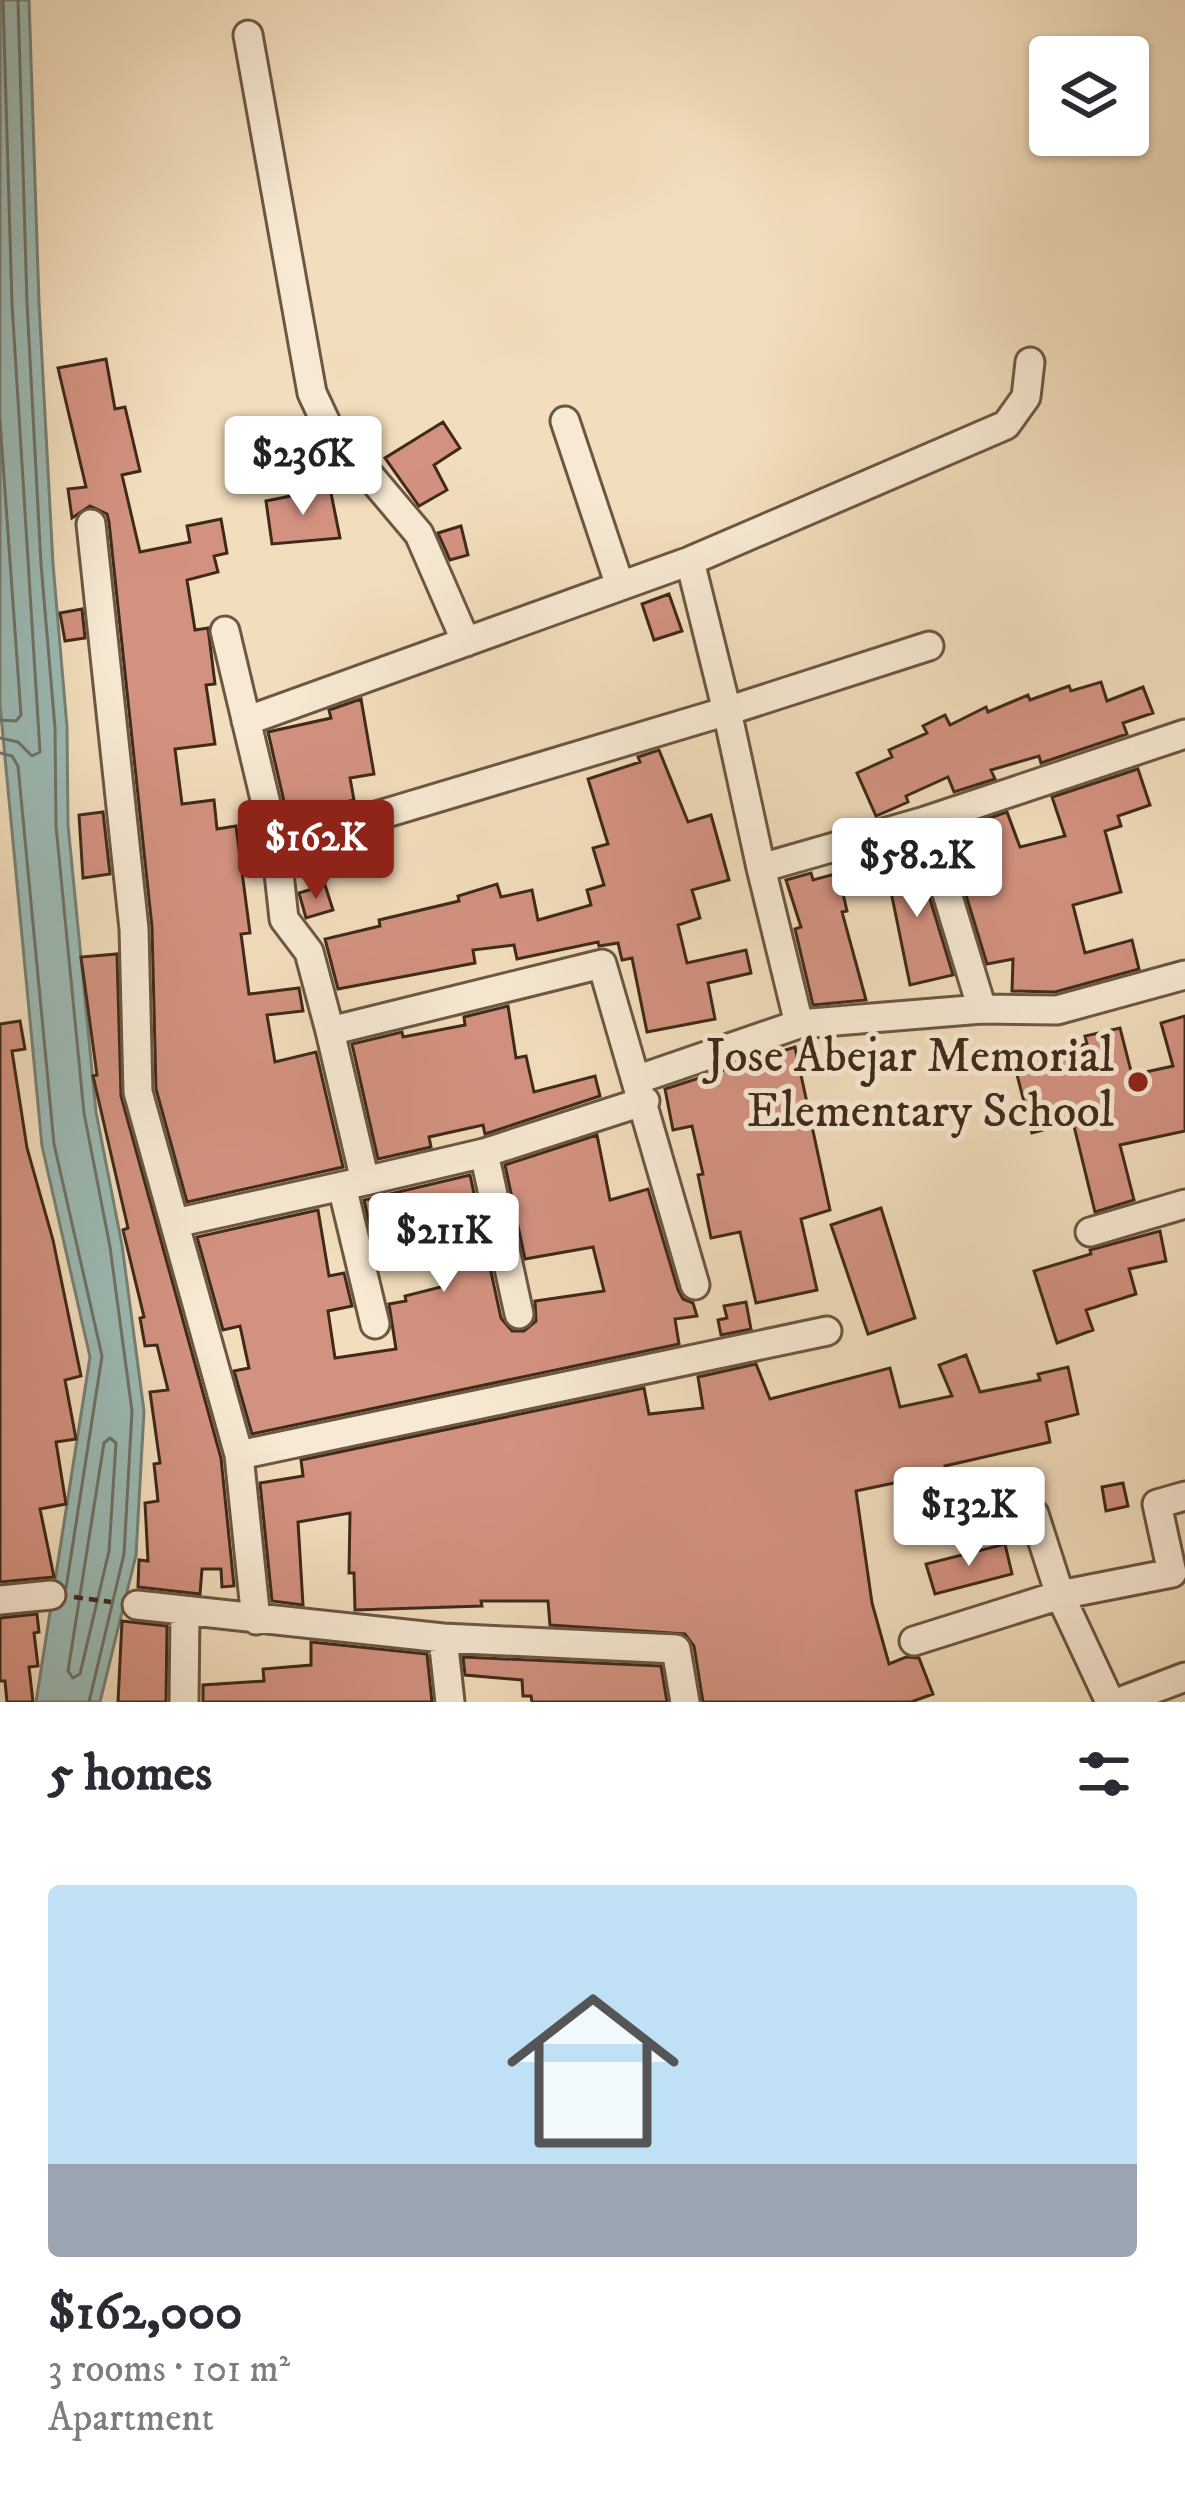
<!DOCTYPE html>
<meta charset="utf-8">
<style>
body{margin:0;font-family:"IM FELL DW Pica",serif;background:#f7f7f7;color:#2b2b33;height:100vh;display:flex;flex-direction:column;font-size:45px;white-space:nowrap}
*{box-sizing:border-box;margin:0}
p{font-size:39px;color:#7c7c81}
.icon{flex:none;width:66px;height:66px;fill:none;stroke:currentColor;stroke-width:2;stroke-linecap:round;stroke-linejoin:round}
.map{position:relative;height:1702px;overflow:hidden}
.sheet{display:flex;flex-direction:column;background:#fff;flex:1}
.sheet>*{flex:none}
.buttons{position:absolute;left:1029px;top:36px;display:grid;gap:24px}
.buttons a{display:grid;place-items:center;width:120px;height:120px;border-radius:12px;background:#fff;box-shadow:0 3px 9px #0004;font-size:60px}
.price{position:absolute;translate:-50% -102px;padding:0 27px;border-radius:12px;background:#fff;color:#222;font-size:39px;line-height:78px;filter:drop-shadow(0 3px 6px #0008)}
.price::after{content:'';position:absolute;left:50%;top:72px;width:36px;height:27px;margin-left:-18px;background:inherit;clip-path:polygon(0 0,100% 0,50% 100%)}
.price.current{background:#8f2418;color:#fff}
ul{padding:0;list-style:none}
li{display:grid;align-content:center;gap:24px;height:636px;padding:0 48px}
li span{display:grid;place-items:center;height:372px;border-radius:12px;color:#555}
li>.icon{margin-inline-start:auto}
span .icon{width:216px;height:216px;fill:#fffc;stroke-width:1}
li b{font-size:51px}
h2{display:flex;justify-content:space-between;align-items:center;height:144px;padding:0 48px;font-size:51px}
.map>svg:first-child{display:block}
.water{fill:#9cbbb5;stroke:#778177;stroke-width:3}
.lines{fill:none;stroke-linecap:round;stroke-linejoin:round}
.shore{stroke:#6e7267;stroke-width:3}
.building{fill:#d39280;stroke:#3f2a19;stroke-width:3}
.minor-casing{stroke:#6c5742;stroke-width:33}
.path{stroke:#3f2a19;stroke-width:4.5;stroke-dasharray:9 6;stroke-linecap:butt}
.minor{stroke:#f7e9d3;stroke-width:27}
.poi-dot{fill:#8f2418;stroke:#f7e9d3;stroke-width:4.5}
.labels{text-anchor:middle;stroke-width:10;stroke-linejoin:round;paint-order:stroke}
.poi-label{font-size:48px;fill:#3f2a19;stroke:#f7e9d3;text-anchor:end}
</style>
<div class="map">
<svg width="1185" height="1702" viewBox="0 0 1185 1702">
<rect width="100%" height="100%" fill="#f2ddbc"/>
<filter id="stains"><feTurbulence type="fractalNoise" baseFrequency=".00167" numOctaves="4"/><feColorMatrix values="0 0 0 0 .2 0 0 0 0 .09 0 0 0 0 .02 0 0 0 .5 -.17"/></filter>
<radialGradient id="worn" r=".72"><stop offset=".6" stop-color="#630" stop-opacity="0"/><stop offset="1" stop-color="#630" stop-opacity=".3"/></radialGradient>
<path class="water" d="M0 0H29L39 303 53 564 67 727 68 825 96 1112 122 1245 144 1411 136 1555 100 1702H36L90 1357 42 1146 0 705Z"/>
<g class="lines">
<path class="shore" d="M18 0 27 303 41 564 55 728 56 826 84 1113 110 1247 132 1411 124 1554 89 1702
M0 421 21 715 16 721 0 720
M0 738 18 742 32 756 40 752 12 304 3 0
M0 753 12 756 18 766 54 1144 102 1356 66 1588
M110 1438 116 1443 109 1551 80 1674 73 1678 68 1671 104 1443Z"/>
</g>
<path class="building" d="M106 359 115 409 125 407 140 471 122 475 140 552 190 542 187 526 221 519 227 553 214 556 218 572 187 580 195 630 208 628 215 684 206 685 215 744 175 749 182 804 214 800 217 829 236 826 250 933 241 934 249 994 299 988 303 1011 267 1015 275 1062 316 1052 343 1167 187 1202 156 1089 152 927 109 522 107 514 90 506 72 518 68 489 86 487 58 368Z
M443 422 460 448 434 465 447 490 419 506 385 458Z
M330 488 340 538 272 544 266 501Z
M461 526 468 555 450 560 438 533Z
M669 594 682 631 654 640 642 604Z
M82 609 85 638 65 641 60 613Z
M1101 682 1107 701 1143 687 1153 713 1123 723 1127 734 1041 763 1039 756 991 770 995 779 954 792 948 777 906 796 908 802 876 816 857 773 892 757 889 750 927 733 923 726 945 715 950 725 986 707 988 712 1028 695 1030 700 1069 686 1071 691Z
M361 699 374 774 350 778 354 800 301 812 303 819 289 823 268 732 331 718 329 710Z
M659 750 688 822 711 815 729 880 692 890 700 918 678 925 687 963 746 950 751 973 708 983 715 1019 647 1032 632 958 622 960 618 943 599 946 598 942 517 959 514 945 473 950 475 963 338 989 325 939 380 926 379 920 459 901 458 896 497 884 501 897 532 890 538 920 591 905 587 890 604 885 593 848 608 844 588 779 640 762 638 757Z
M1138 769 1150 805 1118 816 1121 826 1105 831 1121 892 1073 905 1085 953 1132 940 1139 969 1055 992 1012 991 1013 959 987 964 958 869 980 864 966 826 1007 812 1020 847 1065 836 1052 797Z
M103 812 110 874 83 878 79 815Z
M913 843 953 975 910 985 887 872 897 869 892 849Z
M811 873 813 880 835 874 842 889 847 911 842 912 866 1000 813 1005 795 929 801 927 786 880Z
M325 885 333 910 306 918 299 893Z
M117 954 121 1096 221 1458 234 1586 222 1587 221 1569H202L200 1594 138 1587 139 1560 148 1561 145 1503 158 1501 154 1464 160 1463 150 1392 168 1390 157 1345 145 1346 140 1318 144 1317 123 1230 128 1228 93 1076 97 1075 81 957Z
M508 1006 516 1058 526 1056 534 1092 595 1076 600 1096 485 1134 483 1125 429 1137 431 1147 378 1159 352 1044 402 1032 403 1037 465 1025 464 1017Z
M1185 1016V1131L1120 1145 1134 1200 1095 1212 1073 1122 1032 1133 1014 1063 1087 1044 1085 1036 1120 1028 1132 1075 1173 1066 1161 1023Z
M20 1021 25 1049 12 1051 27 1148 53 1240 81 1376 65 1380 76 1439 56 1442 66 1504 40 1509 54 1577 0 1582V1024Z
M795 1047 830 1210 801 1219 817 1290 756 1303 740 1232 711 1238 698 1175 703 1174 692 1126 673 1130 665 1089Z
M597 1135 610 1200 648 1189 678 1290 683 1299 693 1303 697 1316 675 1319 679 1344 252 1434 234 1371 249 1368 240 1326 223 1330 197 1237 318 1210 329 1276 344 1273 352 1306 328 1311 335 1358 396 1349 389 1304 406 1301 405 1296 445 1286 426 1221 372 1235 364 1200 470 1175 501 1318 512 1331H524L536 1321 535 1301 604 1291 593 1247 525 1259 505 1165Z
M881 1208 915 1318 868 1334 831 1225Z
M1160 1231 1166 1261 1129 1269 1136 1294 1086 1310 1093 1330 1057 1343 1034 1271 1091 1254 1090 1250Z
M746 1302 751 1329 721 1335 718 1320 727 1318 724 1306Z
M966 1355 980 1392 1040 1380 1038 1374 1068 1367 1078 1414 1046 1422 1050 1442 945 1466 946 1472 856 1491 872 1603 889 1664 906 1657 919 1658 933 1694 911 1702H703L694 1646 685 1634 550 1625 548 1601H481L482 1606 355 1610 354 1573H349L350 1513 298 1522 303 1605 272 1601 260 1483 303 1476 301 1460 644 1388 649 1414 703 1408 698 1377 756 1364 770 1399 890 1368 900 1407 952 1396 939 1365Z
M1123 1483 1128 1506 1106 1511 1102 1487Z
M1005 1544 1012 1574 935 1594 926 1564Z
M37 1614 39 1632 34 1633 38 1666 29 1667 33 1702H7L5 1681H0V1618Z
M122 1621 167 1626 166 1702H118Z
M311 1642 427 1654 432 1702H203V1685L264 1681 263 1669 311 1665Z
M463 1657 661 1666 667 1702H532L531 1696H523L522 1680 465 1675Z"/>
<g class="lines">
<g class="minor-casing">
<path id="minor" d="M248 35 312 393 327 425 419 534 466 642
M565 421 620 586
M91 524 134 929 138 1092 239 1455 256 1620
M690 561 727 711 929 646
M225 631 276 846 727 711 761 868
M246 721 690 561 1006 425 1026 397 1030 362
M925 821 982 1009
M276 846 284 919 309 952 330 1031
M799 1024 761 868 925 821 1185 734
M636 1080 799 1024 982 1009 1057 1010 1185 975
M645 1101 484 1153 365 1181 330 1031 602 964 695 1285
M484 1153 519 1314
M342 1186 375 1324
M175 1223 365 1181
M1090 1232 1185 1204
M239 1455 827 1331
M1034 1514 1060 1595 1110 1702
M0 1600 51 1595
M137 1605 443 1638 676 1649 685 1702
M443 1638 450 1702
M914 1641 1060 1595 1172 1573 1157 1504 1185 1496
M184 1702 185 1613
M1119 1702 1185 1677"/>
</g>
<path class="path" d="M74 1597 111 1602"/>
<use href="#minor" class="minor"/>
</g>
<circle class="poi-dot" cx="1138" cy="1082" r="12"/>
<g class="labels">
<g class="poi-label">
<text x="1114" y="1071">Jose Abejar Memorial<tspan x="1114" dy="55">Elementary School</tspan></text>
</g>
</g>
<rect width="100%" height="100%" filter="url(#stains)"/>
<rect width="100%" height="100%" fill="url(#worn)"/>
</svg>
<div class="buttons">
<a><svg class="icon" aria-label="layers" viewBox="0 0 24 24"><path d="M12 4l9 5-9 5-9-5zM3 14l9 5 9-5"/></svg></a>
</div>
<b class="price" style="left:303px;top:518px">$236K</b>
<b class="price current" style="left:316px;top:902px">$162K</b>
<b class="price" style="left:917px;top:920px">$58.2K</b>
<b class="price" style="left:444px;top:1295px">$211K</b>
<b class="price" style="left:969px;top:1569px">$132K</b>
</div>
<section class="sheet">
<h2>5 homes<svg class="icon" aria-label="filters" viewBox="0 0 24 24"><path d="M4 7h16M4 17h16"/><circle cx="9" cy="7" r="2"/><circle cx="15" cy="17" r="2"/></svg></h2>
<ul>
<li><span style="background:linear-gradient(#bfe0f5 75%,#9aa5b1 0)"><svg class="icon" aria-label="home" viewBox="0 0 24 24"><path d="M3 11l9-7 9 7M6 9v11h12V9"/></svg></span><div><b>$162,000</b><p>3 rooms · 101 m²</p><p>Apartment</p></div></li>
</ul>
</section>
